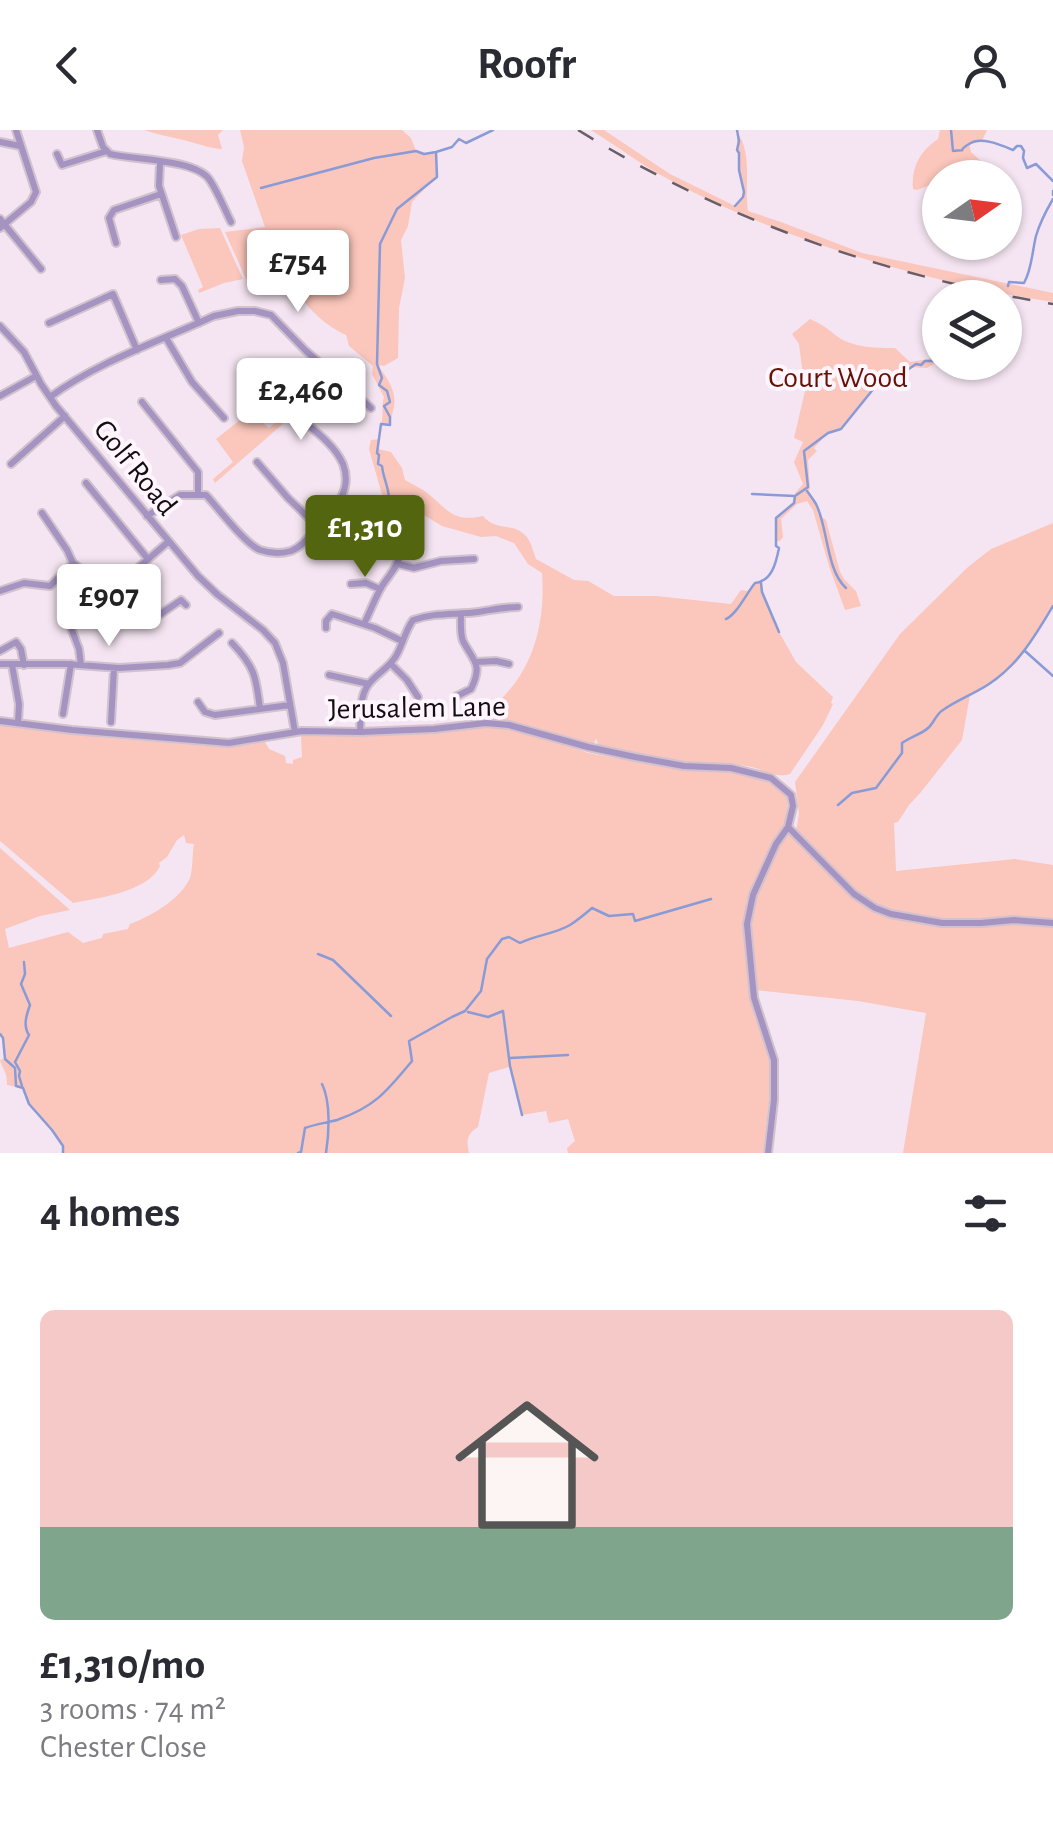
<!DOCTYPE html>
<meta charset="utf-8">
<style>
body{margin:0;font-family:"Alegreya Sans",sans-serif;background:#f2f2f3;color:#2b2b33;height:100vh;display:flex;flex-direction:column;font-size:38px;white-space:nowrap}
*{box-sizing:border-box;margin:0}
p{font-size:32px;color:#7c7c81}
.icon{flex:none;width:55px;height:55px;fill:none;stroke:currentColor;stroke-width:2;stroke-linecap:round;stroke-linejoin:round}
.map{position:relative;height:1023px;overflow:hidden}
.drawer{display:flex;flex-direction:column;background:#fff;flex:1}
.drawer>*{flex:none}
.needle{width:65px;rotate:76deg}
.buttons{position:absolute;left:922px;top:30px;display:grid;gap:20px}
.buttons a{display:grid;place-items:center;width:100px;height:100px;border-radius:50%;background:#fff;box-shadow:0 2px 8px #0004;font-size:50px}
.price{position:absolute;translate:-50% -85px;padding:0 22px;border-radius:10px;background:#fff;color:#222;font-size:32px;line-height:65px;filter:drop-shadow(0 2px 5px #0008)}
.price::after{content:'';position:absolute;left:50%;top:60px;width:30px;height:22px;margin-left:-15px;background:inherit;clip-path:polygon(0 0,100% 0,50% 100%)}
.price.active{background:#53660f;color:#fff}
ul{padding:0;list-style:none}
li{display:grid;align-content:center;gap:20px;height:530px;padding:0 40px}
li span{display:grid;place-items:center;height:310px;border-radius:15px;color:#555}
li>.icon{margin-inline-start:auto}
span .icon{width:180px;height:180px;fill:#fffc;stroke-width:1}
li b{font-size:42px}
h2{display:flex;justify-content:space-between;align-items:center;height:120px;padding:0 40px;font-size:42px}
header{display:flex;justify-content:space-between;align-items:center;height:130px;padding:0 40px;background:#fff;font-size:45px;font-weight:700}
.map>svg:first-child{display:block}
.green{fill:#fbc6bb}
.lines{fill:none;stroke-linecap:round;stroke-linejoin:round}
.stream{stroke:#899bd7;stroke-width:2.5}
.minor-casing{stroke:#d1c2ce;stroke-width:10}
.minor{stroke:#a594c2;stroke-width:6}
.rail{stroke:#685e66;stroke-width:2.5;stroke-dasharray:18 18;stroke-linecap:butt}
.labels{text-anchor:middle;stroke-width:8;stroke-linejoin:round;paint-order:stroke}
.park-label{font-size:30px;fill:#661105;stroke:#fef5fd}
.street-label{font-size:30px;fill:#130d12;stroke:#fef5fd}
</style>
<header><svg class="icon" aria-label="back" viewBox="0 0 24 24"><path d="M15 5l-7 7 7 7"/></svg>Roofr<svg class="icon" aria-label="person" viewBox="0 0 24 24"><circle cx="12" cy="8" r="4"/><path d="M4 21q1-7 8-7t8 7"/></svg></header>
<div class="map">
<svg width="1053" height="1023" viewBox="0 0 1053 1023">
<rect width="100%" height="100%" fill="#f5e5f2"/>
<path class="green" d="M144 0H223L218 5 222 19C207 18 194 12 179 9 167 6 156 4 144 0Z
M240 0H402L411 8 416 21 424 24 436 22V47L412 72 408 96 401 110 405 148 399 178 398 228 384 236 378 235C386 247 397 260 394 277 393 283 390 289 390 295L381 294C384 284 381 277 384 267L372 244 373 236 349 216 346 205C323 195 299 171 291 148L256 155 246 149 225 102 265 97 242 31 244 17Z
M591 0H604L670 44 735 76 743 67 744 62 739 40V23L737 20V2C753 24 744 56 748 81L781 92 862 123 1053 163V172C928 153 780 110 668 49 641 35 617 16 591 0Z
M940 0H987L982 11 969 14 971 22 981 31C984 37 980 43 974 45L940 48V51L917 60 913 59C911 37 920 21 938 9Z
M220 98 243 149 224 153 199 163 198 160 203 157 181 105 199 99Z
M810 189C822 194 829 200 838 207 854 218 877 218 895 218L910 232 929 229 935 223 940 225V230L927 238 909 237 893 250 878 252 841 299 828 303 814 318 817 321 808 330 810 359 807 362 818 377 819 385 826 390 840 442 844 449 856 461 861 476 845 480 829 436 813 380 807 371 797 374 781 389 783 407 780 411H776V388L794 373 795 363 803 354 794 332 803 312 794 308 805 261 799 214 792 204Z
M250 282 269 298 288 282 292 286 215 353 213 349 233 332 216 309Z
M379 309 378 319 391 322 402 338 405 350C412 354 420 358 426 362 448 379 452 393 483 386 495 401 511 393 524 404 531 410 533 421 536 429L574 450 588 451 614 466H656L731 474 741 460 748 461 755 453H761L762 462 779 502 796 532 833 567 831 573 833 574 823 595 790 644C774 649 762 638 746 636 725 632 704 635 683 633 654 630 626 622 598 615L596 608 593 616 524 595 482 590C493 577 505 566 515 553 538 522 545 481 542 443L528 434 514 413 496 406 481 407 442 396 409 376 383 368 369 319 371 310Z
M1053 393V476L1016 533 986 556 970 565 962 610 921 662 909 675 898 692 894 693 896 741 1015 729 1053 735V790L1010 788 977 792 952 791 890 780 866 770 835 744 796 702 799 684 795 652 900 504 968 437 991 419Z
M0 595 107 608 222 617 249 615 265 612 269 619 285 626 286 633 293 634V630L302 627 301 606 431 603 477 596 510 599 541 606 588 623 682 640 733 642 761 649 779 657 787 666 788 688 747 769 744 791 750 864 766 909 772 945 763 1023H568L567 1018 575 1011 568 989 549 993 546 981 522 985 509 937 489 943 478 997C467 1004 466 1010 469 1023H63V1016L52 1000 29 974 23 958 7 955C7 940 3 941 0 930L4 929 3 909 0 904V718L70 780 40 786 5 799 9 818 68 802 83 813 102 808 103 804 128 799 130 794C151 786 180 770 190 748 193 739 192 725 194 714L186 713 184 705 177 710 167 727 159 733 160 736C148 762 98 768 73 773L0 711Z
M788 703 840 754 881 785 942 795 974 797 1015 792 1053 795V1023H903L926 883 858 871 755 860 751 788 753 772 781 712 785 704Z"/>
<g class="lines">
<path class="stream" d="M951 0 953 21C971 19 954 23 969 14 981 6 1001 15 1013 20L1017 16H1021L1024 21 1023 28 1027 38 1036 34 1053 51
M261 58 374 28 416 21 424 24 436 22 452 17 459 9 466 13 493 0
M1053 61V65
M735 76 743 67 744 62 739 40V23L737 20 739 11 737 0
M1008 156 1009 152 1024 153C1032 139 1032 122 1036 106 1040 92 1046 81 1053 69
M807 361C810 365 813 369 816 374 828 397 826 440 846 458
M752 364 795 366
M389 369C389 357 383 348 382 336L378 334 379 325 377 323 381 294 390 295V287L384 276 390 272 387 261 379 255 382 248 377 234 380 114 397 79 437 47 436 22
M761 453 762 462 779 502
M726 489C737 484 746 464 755 453 772 451 776 433 779 418L776 416V388L794 373 795 366 808 357 804 321 828 303 841 299 879 252 893 250 916 234 921 235 925 231H933L936 220 940 219
M1025 521 1053 546
M838 675 852 663 876 658 902 623V613C909 608 923 603 928 598 934 593 936 584 943 580 957 570 974 564 989 554 1019 534 1035 506 1053 476
M318 824 333 830 391 886
M468 882 488 887 503 881 510 936 522 985
M0 904 3 908 5 929 15 938 16 956 23 958 29 974 52 1000 63 1016V1023
M510 928 568 925
M322 954C331 972 329 1004 326 1023
M22 956 19 946 20 941 15 932 29 905C23 896 26 886 30 875L21 854 25 844 24 832
M298 1023 301 1022 305 998C316 994 326 993 337 990 375 977 387 961 412 931L409 911 452 887 465 881 481 861 487 829 502 809 509 807 520 813C536 805 555 804 570 795 578 790 585 784 592 778L609 786 633 784 635 791 711 769"/>
<g class="minor-casing">
<path id="minor" d="M97 0 103 17 110 24C134 30 194 29 209 49 218 62 224 78 231 92
M0 12 20 16
M57 24 62 35 107 21
M160 33 159 56 176 107
M0 89 41 139
M0 98 31 72 36 62 16 0
M116 113 109 88 114 80 161 64
M161 150 175 149 182 156 199 193
M49 193 113 164 137 220
M0 196 24 222 41 254 56 276 198 446 218 465 263 500 275 513 283 533 295 602
M166 208 192 252 224 288
M0 266 36 246
M50 267C99 231 160 211 214 186L238 181H255L271 185 305 220 371 278
M142 272 198 342V364
M295 285 331 243
M257 332 288 368 318 397
M11 334 65 286
M86 353 148 429
M42 383 67 420 73 433 94 449
M147 386 180 365H206C219 379 245 414 260 420 269 423 281 424 291 421 301 417 307 409 314 401 331 382 354 363 343 334 333 311 307 296 289 279 275 267 263 253 251 240
M168 412 118 455 119 464 142 490H152L181 470 186 475
M398 434 414 438 441 431 474 429
M351 454 366 453 380 459
M0 461 24 453 50 456 73 433
M364 494C370 482 375 468 382 456 396 435 409 428 388 404
M70 495 79 519 81 535
M326 498V491L332 484 375 498 402 511
M232 513C255 537 256 547 260 579
M0 521 16 512 21 519 24 535
M476 532 496 531 509 534
M0 534H66L119 538 168 535 180 533 219 503
M391 534 407 550 418 567
M12 535 19 574 18 593
M329 545 369 554
M455 567 471 559C483 534 474 532 463 511 460 503 461 492 461 484
M198 572 205 582 215 585 290 575
M63 584 71 534
M0 591 72 600 229 613 302 601 360 602 434 599 486 593 509 595 588 617 635 627 684 636 731 638 771 648 791 665 793 676 788 697 776 714 753 765 747 794 754 868 774 930V970L768 1023
M111 592 114 538
M360 602C361 587 359 568 368 555 376 544 389 538 396 526 403 514 405 501 413 490 435 482 456 485 478 482 492 480 504 477 518 477
M788 697 854 764 875 778 891 784 942 793H981L1014 790 1053 793"/>
</g>
<use href="#minor" class="minor"/>
<path class="rail" d="M578 0C723 90 886 146 1053 174"/>
</g>
<g class="labels">
<g class="park-label">
<text x="838" y="257">Court Wood</text>
</g>
<g class="street-label">
<text transform="translate(136 337) rotate(51)" y="10">Golf Road</text>
<text transform="translate(417 577) rotate(-1)" y="10">Jerusalem Lane</text>
</g>
</g>
</svg>
<div class="buttons">
<a><svg class="needle" viewBox="-14 -14 28 28"><path d="M0-13l5 13h-10z" fill="#e53935"/><path d="M0 13l5-13h-10z" fill="#7c7c81"/></svg></a>
<a><svg class="icon" aria-label="layers" viewBox="0 0 24 24"><path d="M12 4l9 5-9 5-9-5zM3 14l9 5 9-5"/></svg></a>
</div>
<b class="price" style="left:298px;top:185px">£754</b>
<b class="price" style="left:301px;top:313px">£2,460</b>
<b class="price active" style="left:365px;top:450px">£1,310</b>
<b class="price" style="left:109px;top:519px">£907</b>
</div>
<section class="drawer">
<h2>4 homes<svg class="icon" aria-label="filters" viewBox="0 0 24 24"><path d="M4 7h16M4 17h16"/><circle cx="9" cy="7" r="2"/><circle cx="15" cy="17" r="2"/></svg></h2>
<ul>
<li><span style="background:linear-gradient(#f6c9c9 70%,#7fa58c 0)"><svg class="icon" aria-label="home" viewBox="0 0 24 24"><path d="M3 11l9-7 9 7M6 9v11h12V9"/></svg></span><div><b>£1,310/mo</b><p>3 rooms · 74 m²</p><p>Chester Close</p></div></li>
</ul>
</section>
